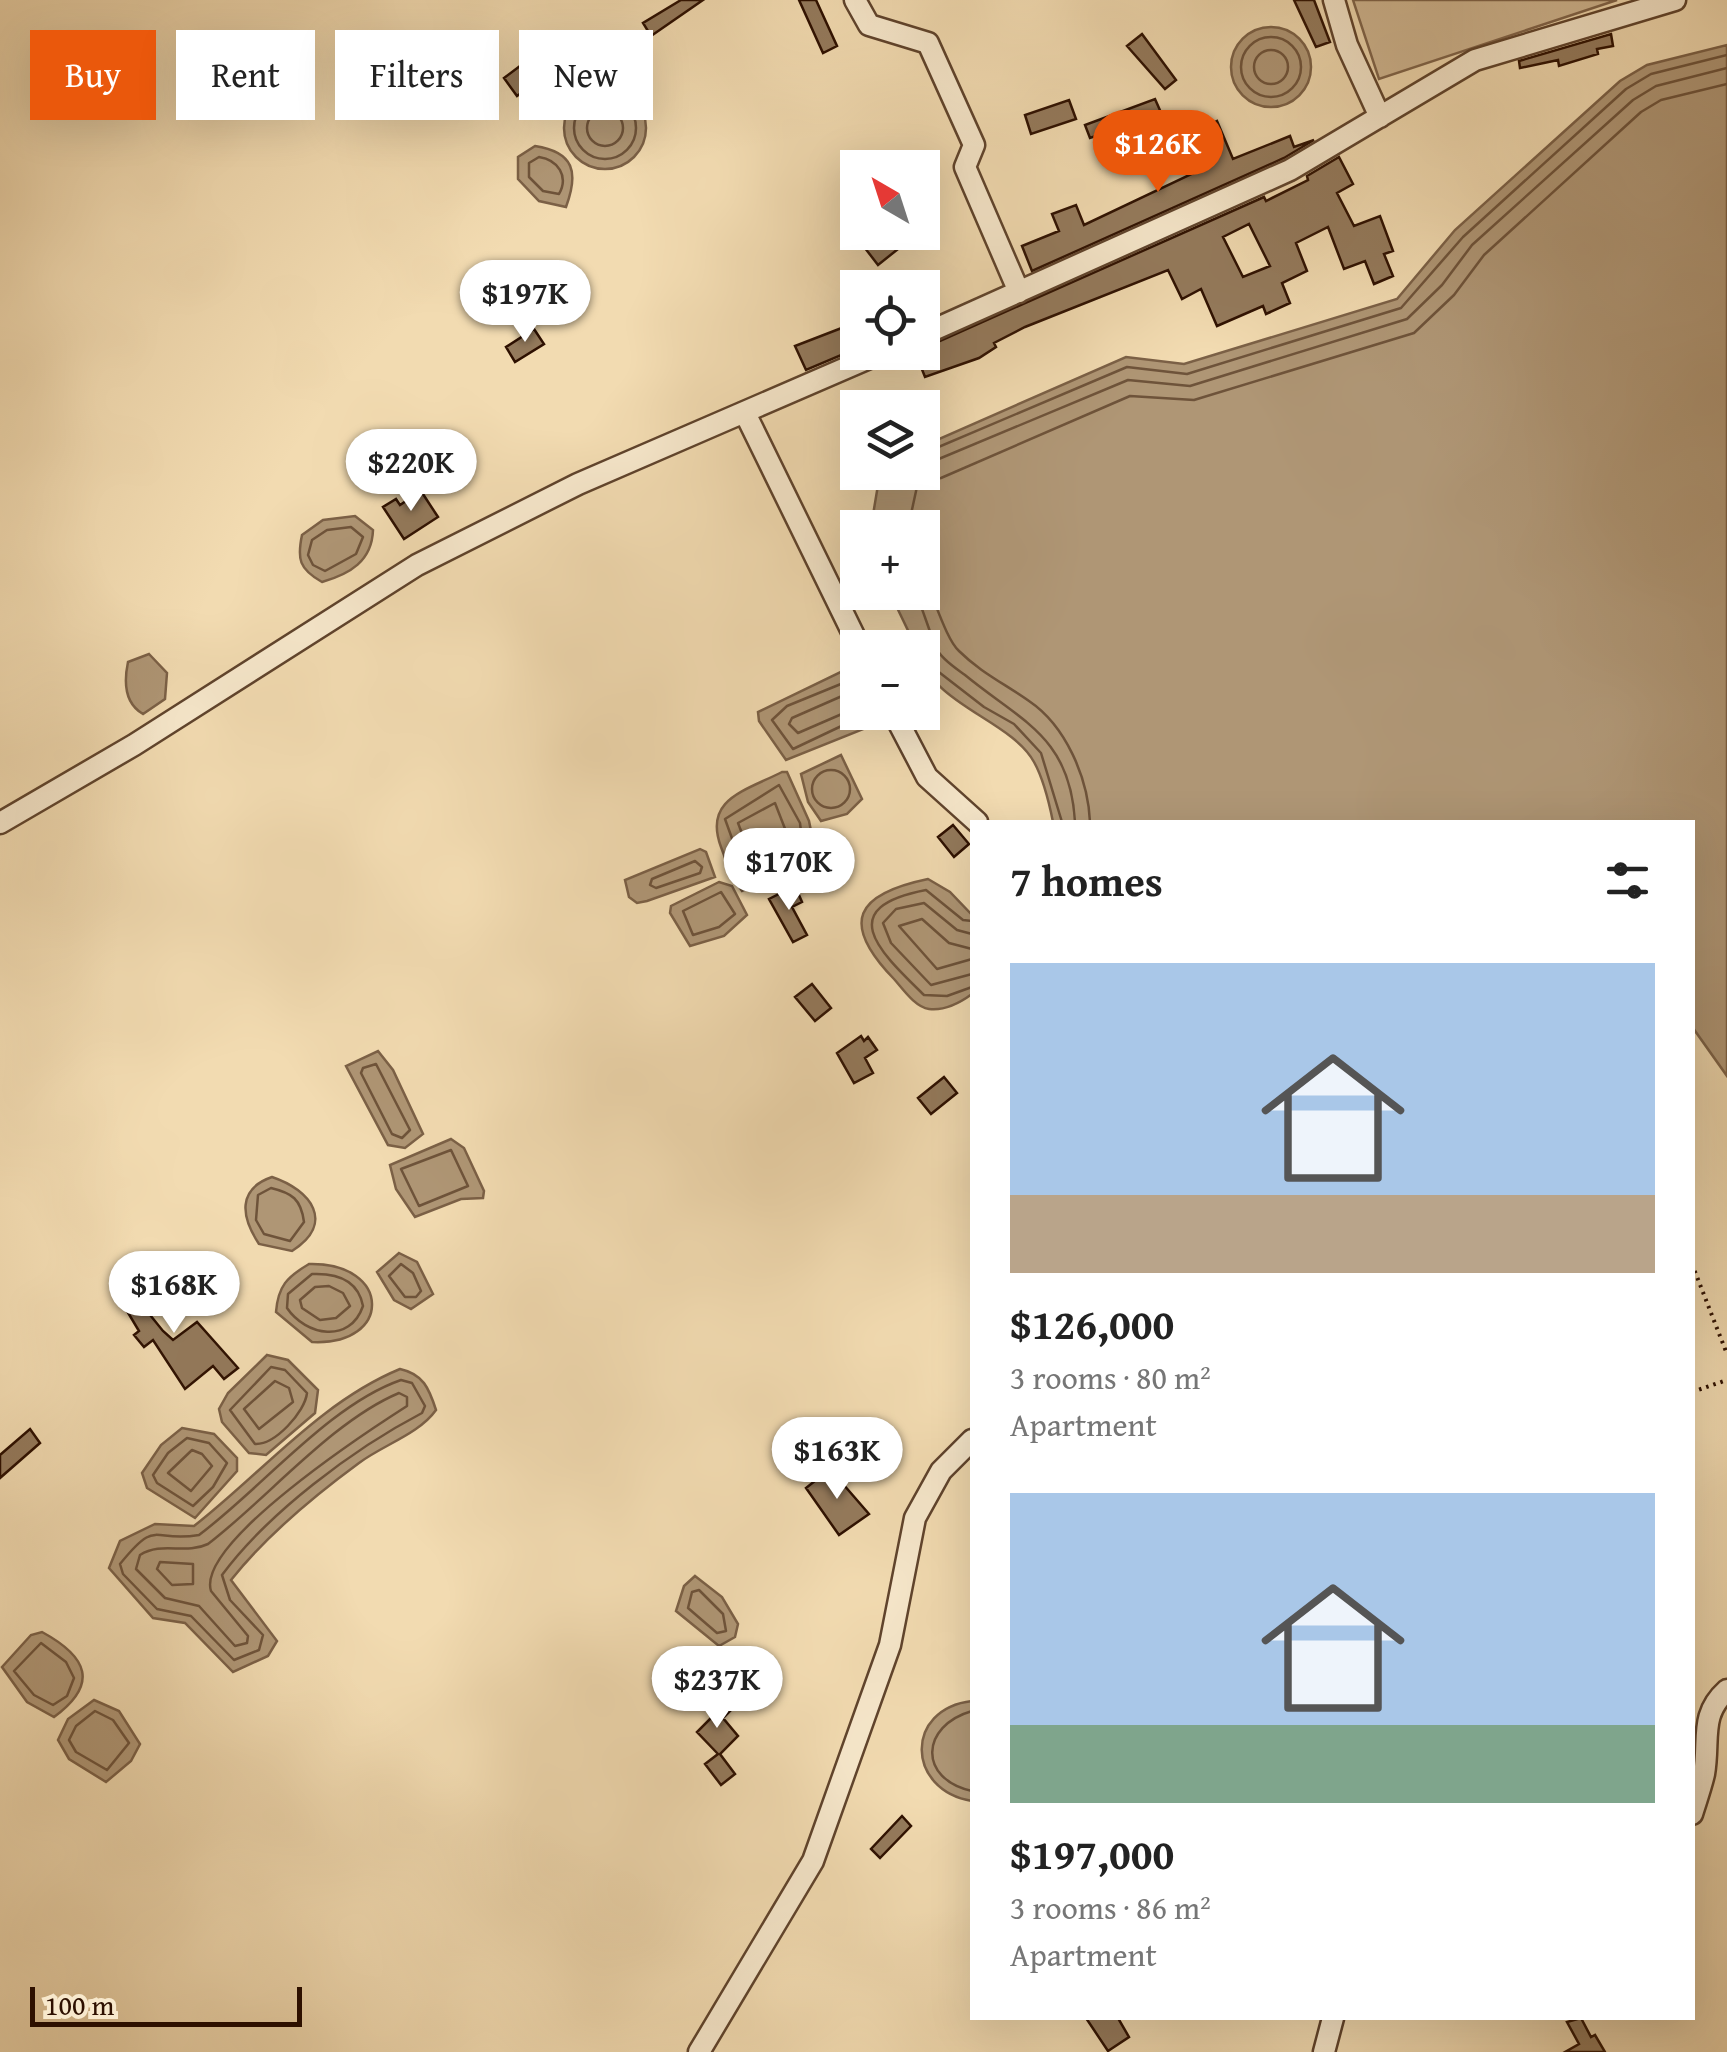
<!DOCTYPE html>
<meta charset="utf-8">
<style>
body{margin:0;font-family:"Gentium Book Plus",serif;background:#f6f6f6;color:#222;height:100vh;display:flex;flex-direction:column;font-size:38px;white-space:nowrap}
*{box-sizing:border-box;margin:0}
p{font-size:32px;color:#767676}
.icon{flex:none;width:55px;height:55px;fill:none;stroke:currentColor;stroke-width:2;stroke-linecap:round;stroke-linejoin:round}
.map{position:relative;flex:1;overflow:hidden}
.panel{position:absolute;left:970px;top:820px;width:725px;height:1200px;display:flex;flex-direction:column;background:#fff;border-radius:0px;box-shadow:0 10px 40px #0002}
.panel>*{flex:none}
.top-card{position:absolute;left:30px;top:30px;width:790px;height:90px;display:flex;gap:20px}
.needle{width:65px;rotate:321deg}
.fabs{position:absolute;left:840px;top:150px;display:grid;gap:20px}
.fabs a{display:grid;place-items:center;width:100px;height:100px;border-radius:0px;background:#fff;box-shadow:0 10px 40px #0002;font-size:50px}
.scale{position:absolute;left:30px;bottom:25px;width:272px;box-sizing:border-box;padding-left:10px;border:5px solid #2e1000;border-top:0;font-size:28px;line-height:35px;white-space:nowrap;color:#2e1000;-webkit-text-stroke:8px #f7e8cc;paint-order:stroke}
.price{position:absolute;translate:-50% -85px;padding:0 22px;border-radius:35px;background:#fff;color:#222;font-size:32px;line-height:65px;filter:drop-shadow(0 2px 5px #0008)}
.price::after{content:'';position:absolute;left:50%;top:60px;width:30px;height:22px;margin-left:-15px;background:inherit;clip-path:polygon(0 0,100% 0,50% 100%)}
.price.current{background:#ea580c;color:#fff}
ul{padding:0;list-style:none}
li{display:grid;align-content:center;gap:20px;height:530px;padding:0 40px}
li span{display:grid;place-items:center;height:310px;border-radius:0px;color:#555}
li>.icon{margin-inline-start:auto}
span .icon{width:180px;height:180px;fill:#fffc;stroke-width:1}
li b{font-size:42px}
h2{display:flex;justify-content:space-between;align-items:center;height:120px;padding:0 40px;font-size:42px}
.pill{padding:0 35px;border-radius:0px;background:#fff;box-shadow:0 10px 40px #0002;font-size:35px;line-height:90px}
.pill.current{background:#ea580c;color:#fff}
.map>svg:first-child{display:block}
.green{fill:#d1b893;stroke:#80644a;stroke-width:2.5}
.water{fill:#af9675;stroke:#7b6046;stroke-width:2.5}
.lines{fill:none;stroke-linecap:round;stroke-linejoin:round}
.shore{stroke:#6e533a;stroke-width:2.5}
.building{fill:#947a5c;stroke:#2e1000;stroke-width:2.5;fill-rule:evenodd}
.minor-casing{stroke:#5f432c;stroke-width:25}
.path{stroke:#2e1000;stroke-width:4;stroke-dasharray:2.5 5;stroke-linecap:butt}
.minor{stroke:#f7e8cc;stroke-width:20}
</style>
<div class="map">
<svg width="1727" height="2052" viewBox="0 0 1727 2052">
<rect width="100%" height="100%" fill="#f2dbb1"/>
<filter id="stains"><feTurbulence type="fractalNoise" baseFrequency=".002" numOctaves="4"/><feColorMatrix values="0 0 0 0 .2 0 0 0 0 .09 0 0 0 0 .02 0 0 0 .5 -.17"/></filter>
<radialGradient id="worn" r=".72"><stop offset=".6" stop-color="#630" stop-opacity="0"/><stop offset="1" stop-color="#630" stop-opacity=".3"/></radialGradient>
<path class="green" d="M1353 0H1617L1379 79Z"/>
<path class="water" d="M1231 67a40 40 0 1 1 80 0a40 40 0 1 1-80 0Z
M1727 45V1076L1693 1028 1692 822H1053C1049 802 1044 780 1034 762 1010 718 922 702 922 648L916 647 890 593 922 592V528L871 527 880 473 922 472 923 446 1126 357 1184 364 1397 299 1455 230 1620 81 1647 65Z
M564 128a41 41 0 1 1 82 0a41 41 0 1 1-82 0Z
M535 146C574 152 579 172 566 207L539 201 518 179V157Z
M355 516 373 530C372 561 350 574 322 582 299 569 297 559 302 535L323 520Z
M149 654 167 673 165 699 143 714C124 703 124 681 128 662Z
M853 666 857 670 858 712 881 713V717L866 728 786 760 759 721 758 712Z
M841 755 862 799 847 814 821 821 808 802 801 774Z
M782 772H787L809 821 813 841 793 868 742 891C732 878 727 863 721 847 703 799 745 791 782 772Z
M700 849 706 852 715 877 647 901 637 903 629 897 625 880Z
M928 879 950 892 972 915V994C961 1002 944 1011 929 1009 915 1007 903 989 894 979 839 922 856 894 928 879Z
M719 882 732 886 747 915 724 936 690 946 670 913 671 906Z
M378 1051 393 1070 423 1134 405 1148 388 1145 346 1066Z
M451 1139 464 1148 484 1191 483 1198 461 1199 415 1217 396 1189 390 1165Z
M272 1177C311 1190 336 1223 292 1251L259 1244C241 1217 237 1189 272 1177Z
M399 1253 417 1262 433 1294 411 1309 394 1300 377 1272Z
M309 1264C392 1262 393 1346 312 1342L276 1312C278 1286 287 1277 309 1264Z
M267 1355 288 1360 318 1390 315 1413 266 1455 249 1453 222 1422 219 1409 228 1393Z
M400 1369C423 1374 429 1388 436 1410 419 1434 383 1445 359 1463 314 1496 266 1536 231 1580L277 1641 268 1656 233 1672 185 1623 153 1618 109 1568 120 1541 155 1524 194 1526C261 1474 320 1402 400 1369Z
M182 1428 214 1434 237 1458V1471L195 1518 147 1488 142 1473 161 1445Z
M695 1576 722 1597 738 1624 735 1637 719 1646 676 1611 684 1586Z
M42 1632C88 1657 99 1684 54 1717L27 1702 2 1667 31 1635Z
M94 1700 119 1711 140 1744 131 1761 106 1782 69 1759 58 1740 68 1719Z
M972 1701V1801C906 1790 904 1709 972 1701Z"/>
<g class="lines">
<path class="shore" d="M1241 67a30 30 0 1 1 60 0a30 30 0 1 1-60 0Z
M1254 67a17 17 0 1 1 34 0a17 17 0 1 1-34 0Z
M574 128a31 31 0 1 1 62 0a31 31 0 1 1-62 0Z
M587 128a18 18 0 1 1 36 0a18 18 0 1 1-36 0Z
M539 157C558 160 569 176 559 194L543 191 529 177V163Z
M922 454 1127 367 1187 374 1401 308 1463 237 1626 89 1651 74 1727 55
M922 466 1128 380 1190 386 1407 319 1442 285 1472 245 1633 100 1656 86 1727 68
M351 527 363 537 356 554 325 571 313 565 308 555 312 540 327 530Z
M908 528 918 482 941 478 1130 396 1194 400 1414 333 1454 295 1484 255 1641 112 1661 100 1727 84
M922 574C933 593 945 638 959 651 980 672 1005 684 1029 701 1066 726 1088 778 1090 822
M915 592C924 611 929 632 937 649 941 659 957 669 965 675 1022 722 1070 736 1075 822
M922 659 984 707 1014 724 1041 753 1062 822
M858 677 787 706 772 720 793 749 871 712
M858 689 792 718 789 724 798 733 858 707
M812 789a19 19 0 1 1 38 0a19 19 0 1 1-38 0Z
M779 785 800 823 802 840 787 860 747 880 725 819Z
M775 803 789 839 780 850 753 862 738 823Z
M695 861 702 867 700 873 656 888 650 885 652 879Z
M721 892 735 914 719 927 693 935 683 911Z
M972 921 963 920 926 890C832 908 880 952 924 995L947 996 972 987
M972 934 957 930 924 903 896 909 883 923 891 943 931 985 972 974
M972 949 949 943 922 919 899 926 937 969 972 959
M376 1064 410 1130 402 1138 392 1134 361 1073 363 1068Z
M451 1150 468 1186 419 1206 401 1169Z
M271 1188C292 1193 301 1199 304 1222L290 1241 264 1234 256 1220 258 1195Z
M401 1264 413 1273 421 1291 416 1297H405L389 1276Z
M312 1274C336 1273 358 1279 363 1306 350 1344 306 1336 287 1308L288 1294Z
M329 1286 343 1293 350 1306 336 1318 320 1320 302 1308 300 1300 315 1287Z
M271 1367 285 1370 307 1393C305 1412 275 1445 255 1444L230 1410Z
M401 1380 412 1383 425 1406 422 1413C353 1449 268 1513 222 1575L230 1600 263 1635 259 1650 234 1660 191 1616 157 1609 123 1574 120 1564C158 1517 151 1543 199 1535 262 1488 329 1405 401 1380Z
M275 1381 289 1388 293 1402 259 1429 244 1409Z
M399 1393 407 1397V1406C368 1431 196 1543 211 1591L248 1636 247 1643 235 1646 199 1606 165 1598 136 1569 140 1555C162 1541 185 1555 208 1544 267 1499 332 1421 399 1393Z
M187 1438 209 1443 227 1463 213 1487 193 1506 157 1483 153 1475 168 1453Z
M192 1450 202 1454 212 1466 191 1491 168 1473Z
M160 1562 193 1564V1584L172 1585 157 1569Z
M699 1590 723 1614 726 1631 717 1633 688 1608 692 1592Z
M41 1643 66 1662 74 1678 67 1696 53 1705 34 1695 14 1671Z
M95 1711 113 1720 129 1743 107 1770 76 1752 69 1740 76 1726Z
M972 1711C920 1726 918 1779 972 1791"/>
</g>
<path class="building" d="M681 0H703L651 36 643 23Z
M799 0H816L837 46 823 53Z
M1294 0H1314L1330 42 1316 47Z
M1142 34 1176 80 1165 89 1127 46Z
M1611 34 1613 46 1597 49 1598 54 1559 66 1558 60 1520 68 1519 61Z
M524 63 538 81 517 96 504 78Z
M1155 99 1174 142 1155 150 1143 120 1090 138 1085 125Z
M1069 100 1076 119 1031 134 1025 115Z
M1217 121 1233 159 1290 136 1294 147 1314 140 1284 158 1032 271 1022 246 1059 231 1052 214 1076 205 1084 225 1198 171 1184 138Z
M1339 157 1353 184 1337 193 1354 226 1380 216 1393 251 1384 254 1393 276 1374 284 1365 261 1344 269 1328 227 1296 243 1307 271 1282 283 1290 303 1266 314 1263 306 1217 326 1201 289 1182 299 1168 270 1025 327 994 343 996 347 979 358 925 377 915 352 1264 197 1266 201 1308 180 1307 176ZM1249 224 1270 266 1243 277 1223 237Z
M866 232H885L898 249 878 265 858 239Z
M852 324 858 348 806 370 795 346Z
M534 329 544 344 515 362 506 347Z
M421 491 438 517 404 539 383 507 396 499 400 505Z
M953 825 969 844 954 857 938 837Z
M795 886 802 902 792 907 807 935 793 942 769 899Z
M812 984 831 1008 815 1021 795 997Z
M861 1036 864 1041 868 1037 877 1050 865 1058 873 1073 854 1083 837 1053Z
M944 1077 957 1093 931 1114 918 1098Z
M139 1265 161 1289 142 1305 163 1331 173 1340 197 1322 238 1368 224 1379 213 1366 185 1389 153 1340 144 1347 134 1335 139 1331 124 1306 134 1297 121 1280Z
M30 1429 40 1443 0 1478V1455Z
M830 1469 869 1514 839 1535 806 1488Z
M709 1682 734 1707 723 1718 738 1736 720 1754 735 1774 721 1785 705 1764 718 1754 697 1732 715 1714 696 1695Z
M902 1816 911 1826 880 1858 871 1849Z
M1086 2018H1118L1129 2037 1108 2051Z
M1581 2018 1591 2037 1595 2035 1605 2052H1565L1579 2044 1567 2022Z"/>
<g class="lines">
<g class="minor-casing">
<path id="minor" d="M855 0 869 25 928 43 974 145 965 167 1019 292
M1334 0 1347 45 1380 117
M922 335 1290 170 1475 60 1675 0
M745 413 860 648
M893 712 927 777 977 822
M0 823 134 745 417 565 578 484 883 352
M1692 1814C1696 1801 1701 1787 1704 1774 1710 1740 1699 1715 1727 1690
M699 2052 813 1861 890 1645 915 1518 941 1471 972 1440
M1324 2052 1333 2018"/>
</g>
<path class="path" d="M1692 1264 1727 1354
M1692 1392 1727 1380"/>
<use href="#minor" class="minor"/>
</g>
<rect width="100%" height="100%" filter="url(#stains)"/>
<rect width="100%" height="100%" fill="url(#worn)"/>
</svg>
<div class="fabs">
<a><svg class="needle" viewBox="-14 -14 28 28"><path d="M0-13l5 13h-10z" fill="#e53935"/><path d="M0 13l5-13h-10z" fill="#767676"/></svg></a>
<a><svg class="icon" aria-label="locate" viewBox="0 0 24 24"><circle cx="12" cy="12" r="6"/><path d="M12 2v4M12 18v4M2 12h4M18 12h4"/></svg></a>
<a><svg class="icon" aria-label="layers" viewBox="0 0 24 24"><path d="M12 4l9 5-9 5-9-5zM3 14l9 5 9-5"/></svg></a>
<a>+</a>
<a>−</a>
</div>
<div class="scale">100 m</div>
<b class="price current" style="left:1158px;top:195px">$126K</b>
<b class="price" style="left:525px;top:345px">$197K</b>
<b class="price" style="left:411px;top:514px">$220K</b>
<b class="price" style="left:789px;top:913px">$170K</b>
<b class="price" style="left:174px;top:1336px">$168K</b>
<b class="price" style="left:837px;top:1502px">$163K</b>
<b class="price" style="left:717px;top:1731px">$237K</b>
<div class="top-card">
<a class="pill current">Buy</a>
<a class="pill">Rent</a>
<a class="pill">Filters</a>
<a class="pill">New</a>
</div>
<section class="panel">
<h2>7 homes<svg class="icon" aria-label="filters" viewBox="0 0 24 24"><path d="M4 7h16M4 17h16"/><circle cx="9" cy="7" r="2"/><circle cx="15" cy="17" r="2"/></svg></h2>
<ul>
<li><span style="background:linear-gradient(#a9c7e8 75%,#b9a48a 0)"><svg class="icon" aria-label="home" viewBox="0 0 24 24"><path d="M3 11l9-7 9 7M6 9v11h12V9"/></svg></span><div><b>$126,000</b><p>3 rooms · 80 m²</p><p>Apartment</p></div></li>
<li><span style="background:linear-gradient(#a9c7e8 75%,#7fa58c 0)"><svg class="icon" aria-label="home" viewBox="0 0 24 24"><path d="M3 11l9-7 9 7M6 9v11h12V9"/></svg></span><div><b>$197,000</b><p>3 rooms · 86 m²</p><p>Apartment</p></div></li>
</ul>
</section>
</div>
